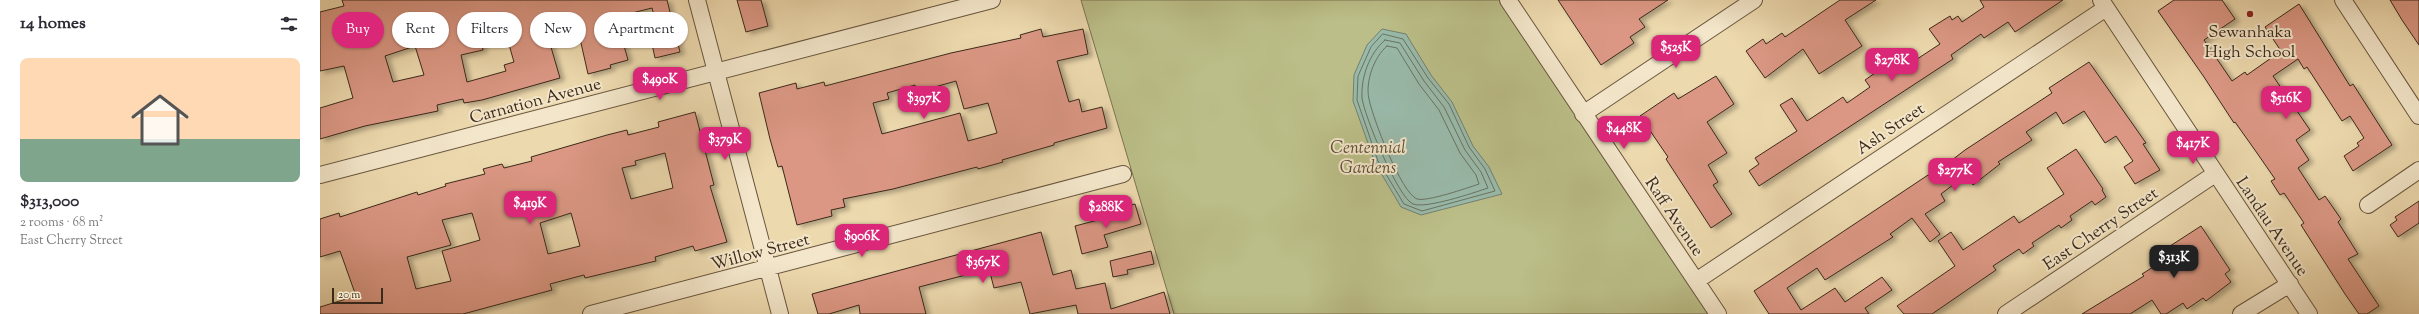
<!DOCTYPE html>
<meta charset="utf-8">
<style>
body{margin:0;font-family:"Sorts Mill Goudy",serif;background:#f2f2f3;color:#2b2b33;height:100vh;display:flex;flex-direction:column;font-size:15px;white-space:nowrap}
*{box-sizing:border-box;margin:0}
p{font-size:13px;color:#7c7c81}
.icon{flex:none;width:22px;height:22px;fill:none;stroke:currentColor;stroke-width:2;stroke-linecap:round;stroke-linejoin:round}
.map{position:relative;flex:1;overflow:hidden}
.side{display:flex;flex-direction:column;background:#fff;width:320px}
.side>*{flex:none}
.guide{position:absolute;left:12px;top:12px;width:380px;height:36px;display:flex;gap:8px}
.scale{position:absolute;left:12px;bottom:10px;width:51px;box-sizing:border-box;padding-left:4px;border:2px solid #3b2919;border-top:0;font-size:11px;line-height:14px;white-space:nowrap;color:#3b2919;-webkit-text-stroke:3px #f3e6ca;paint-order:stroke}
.price{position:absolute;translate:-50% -34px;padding:0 9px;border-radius:8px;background:#db2777;color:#fff;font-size:13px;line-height:26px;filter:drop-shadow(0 1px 2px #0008)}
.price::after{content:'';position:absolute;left:50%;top:24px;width:12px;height:9px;margin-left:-6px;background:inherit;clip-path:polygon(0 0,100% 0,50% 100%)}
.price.on{background:#222;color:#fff}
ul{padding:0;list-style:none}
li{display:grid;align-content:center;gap:8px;height:212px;padding:0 20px}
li+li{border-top:1px solid #e1e1e2}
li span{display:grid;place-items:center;height:124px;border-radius:8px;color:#555}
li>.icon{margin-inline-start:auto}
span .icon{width:72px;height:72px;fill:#fffc;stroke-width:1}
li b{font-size:17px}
h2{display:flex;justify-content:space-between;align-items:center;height:48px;padding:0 20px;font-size:17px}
.tag{padding:0 14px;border-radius:18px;background:#fff;box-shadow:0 1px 3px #0004;font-size:14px;line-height:36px}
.tag.on{background:#db2777;color:#fff}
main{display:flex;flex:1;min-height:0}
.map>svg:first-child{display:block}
.green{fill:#bbbe88;stroke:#7b7450}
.water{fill:#99baaa;stroke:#738070}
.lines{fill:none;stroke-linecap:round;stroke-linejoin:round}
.shore{stroke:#6a7262;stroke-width:1}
.building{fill:#db9784;stroke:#3b2919;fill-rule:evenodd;filter:url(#shadow)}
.minor-casing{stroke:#68553e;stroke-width:18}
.minor{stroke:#f3e6ca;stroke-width:16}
.poi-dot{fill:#8f2418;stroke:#f3e6ca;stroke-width:1.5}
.labels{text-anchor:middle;stroke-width:4;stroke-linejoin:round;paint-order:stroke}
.poi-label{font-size:17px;fill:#3b2919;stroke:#f3e6ca}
.street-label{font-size:17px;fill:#3b2919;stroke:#f3e6ca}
.park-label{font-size:17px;font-style:italic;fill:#5b4e35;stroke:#f3e6ca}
</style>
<main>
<section class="side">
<h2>14 homes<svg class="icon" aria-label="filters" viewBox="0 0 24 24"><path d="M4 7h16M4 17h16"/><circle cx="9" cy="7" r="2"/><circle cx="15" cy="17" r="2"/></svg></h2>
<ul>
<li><span style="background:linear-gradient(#ffd9b3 65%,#7fa58c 0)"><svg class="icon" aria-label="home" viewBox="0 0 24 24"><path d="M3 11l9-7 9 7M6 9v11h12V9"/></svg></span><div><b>$313,000</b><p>2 rooms · 68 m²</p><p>East Cherry Street</p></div></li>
</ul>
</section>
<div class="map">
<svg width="2099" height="314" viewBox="0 0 2099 314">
<defs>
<filter id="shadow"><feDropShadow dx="4.5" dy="2.5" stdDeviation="2" flood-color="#0004"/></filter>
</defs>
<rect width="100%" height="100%" fill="#edd9ae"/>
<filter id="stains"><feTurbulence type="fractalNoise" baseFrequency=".005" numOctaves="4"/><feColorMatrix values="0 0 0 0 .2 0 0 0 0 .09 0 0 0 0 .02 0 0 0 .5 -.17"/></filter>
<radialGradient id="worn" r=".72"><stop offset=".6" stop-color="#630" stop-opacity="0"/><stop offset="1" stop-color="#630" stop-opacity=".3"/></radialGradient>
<path class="green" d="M761 0H1186L1391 314H854Z"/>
<path class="water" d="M1062 29 1086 34 1111 75 1132 102 1153 146 1169 167 1182 194 1101 215 1081 207 1055 163 1033 101 1034 75 1047 45Z"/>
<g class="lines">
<path class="shore" d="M1063 34 1083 39 1108 78 1129 104 1149 147 1165 169 1175 191 1102 211 1084 204 1058 161 1037 100 1038 76 1051 47Z
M1065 40 1080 43 1104 81 1124 107 1145 150 1161 172 1168 188C1153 193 1106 209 1093 204 1078 198 1044 115 1042 98 1041 77 1049 54 1065 40Z
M1067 46 1077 48 1099 84 1119 110 1140 153 1156 175 1159 184C1147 188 1107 202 1097 199 1081 193 1052 116 1049 99 1045 82 1054 57 1067 46Z"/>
</g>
<path class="building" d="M22 0H347L360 52 335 58 330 35 339 33 332 8 296 17 308 60 290 65 291 68 268 74 256 21 226 30 240 78 162 100 144 103 143 99 117 105 118 111 45 126 0 139V108L33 98 24 66 0 71V12L24 6ZM183 24 194 62 184 65 186 71 147 82 141 55 163 50 159 31ZM95 46 104 75 73 82 65 56Z
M417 0H441L448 26 426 32Z
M1238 0H1348L1319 19 1325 27 1310 37 1314 43 1281 65Z
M1520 0H1556L1525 20 1542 46 1499 74 1483 49 1445 78 1426 51 1443 39 1446 44 1462 33 1465 37Z
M1660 0H1743L1695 32 1688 22 1664 38 1661 34 1631 55 1633 59 1439 186 1429 171 1439 164 1435 158 1477 131 1460 105 1472 98 1487 121 1523 97 1527 103 1550 87 1545 80 1578 57 1585 67 1620 44 1609 29 1630 16 1632 20 1638 16 1642 22 1664 7Z
M1854 0H1902L1915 19 1884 40 1912 81 1925 72 1927 75 1961 51 1945 27 1979 4 2030 86 2033 84 2072 145 2033 171 2024 156 2039 146 2037 143 2044 138 2030 116 2022 121 1987 67 1984 69 1978 59 1953 76 1990 130 1976 140 1989 160 1978 168 1999 200 2005 196 2021 219 2018 222 2038 254 2028 259 2059 306 2047 314H2039L2025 294 1981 225 1984 223 1964 193 1960 195 1951 181 1955 179 1937 153 1915 122 1914 123 1884 77 1838 11Z
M2070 0H2099V45L2082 20Z
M721 29 723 37 763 29 768 54 737 61 749 102 759 99 762 112 782 107 787 128 734 143V145L682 160 683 162 658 169 657 167 573 189 523 199 525 207 511 210 512 216 477 225 462 166 458 167 450 139 439 93 476 83 477 89 504 82 505 86 631 53 701 38 700 35ZM636 81 644 109 668 103 677 133 648 141 640 113 562 134 553 103 569 99 567 93 595 85 597 92Z
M1769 62 1826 143 1823 144 1840 170 1815 184 1804 167 1813 161 1796 136 1785 143 1764 111 1743 124 1736 112 1706 132 1712 140 1678 162 1680 164 1653 185 1646 175 1621 194 1625 201 1605 214 1620 234 1610 242 1592 218 1570 234 1573 237 1505 280 1497 268 1467 288 1481 310 1515 288 1525 302 1562 277 1572 290 1545 308 1549 314H1449L1434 291 1608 175 1610 177 1645 150 1732 93 1729 88Z
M1396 76 1414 104 1387 122 1407 153 1388 165 1398 182 1393 185 1412 214 1391 228 1346 159 1348 157 1320 116 1354 93 1358 99Z
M375 112 394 185 390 186 407 242 375 251 373 246 335 257 336 261 265 278 264 275 230 284 232 290 143 314H0V307L36 296 20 251 0 257V219L19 213 20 217 97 192 98 195 126 186 125 184 165 174 163 169 182 164 184 168 212 161 211 157 287 135 307 130 308 135 339 127 338 122ZM345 153 353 188 311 199 302 168 316 165 315 161ZM152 213 160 240 122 251 131 281 96 289 87 257 131 245 122 220ZM251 213 260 246 228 254 220 223Z
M1756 149 1783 189 1782 190 1786 197 1775 205 1772 201 1750 216 1752 220 1741 228 1739 225 1712 243 1714 246 1703 254 1699 249 1673 266 1676 270 1612 314H1584L1577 306 1635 266 1618 241 1631 232 1643 250 1694 216 1699 223 1744 194 1727 168Z
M2099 201V223L2078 237 2070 225 2077 220 2075 217Z
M815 204 821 224 784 235 788 247 762 254 755 226 797 215 795 209Z
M1881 226 1910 270 1905 274 1911 282 1886 301 1883 298 1867 309 1863 303 1846 314H1841L1832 300 1810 314H1762L1824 276 1822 274 1852 255 1847 248Z
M721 232 733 275 751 270 756 289 785 283 791 309 844 292 850 314H758L756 305 710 314 701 282 674 288 669 269 599 287 606 314H540L539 305 509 314H498L492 294Z
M831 251 834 264 807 270 808 274 793 277 790 261Z"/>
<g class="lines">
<g class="minor-casing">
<path id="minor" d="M377 0 460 314
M1188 0 1398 314
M1781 0 1989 314
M2023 0 2099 116
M1263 114 1434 0
M0 175 672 0
M2048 205 2099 170
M1376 281 1786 8
M271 314 803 174
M1686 314 1895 174
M1921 314 1970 284"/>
</g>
<use href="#minor" class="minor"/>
</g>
<circle class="poi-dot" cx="1930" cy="14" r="4"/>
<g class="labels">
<g class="poi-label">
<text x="1930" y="37">Sewanhaka<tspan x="1930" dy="20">High School</tspan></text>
</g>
<g class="street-label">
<text transform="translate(215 100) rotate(-15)" y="6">Carnation Avenue</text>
<text transform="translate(1570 128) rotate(-34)" y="6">Ash Street</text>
<text transform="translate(1355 216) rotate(56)" y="6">Raff Avenue</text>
<text transform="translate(1953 226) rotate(56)" y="6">Landau Avenue</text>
<text transform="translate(1780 228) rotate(-34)" y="6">East Cherry Street</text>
<text transform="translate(440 251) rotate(-15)" y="6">Willow Street</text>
</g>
<g class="park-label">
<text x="1048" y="153">Centennial<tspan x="1048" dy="20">Gardens</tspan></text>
</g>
</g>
<rect width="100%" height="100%" filter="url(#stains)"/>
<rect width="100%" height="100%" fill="url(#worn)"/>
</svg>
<div class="scale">20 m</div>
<b class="price" style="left:1356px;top:69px">$525K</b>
<b class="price" style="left:1572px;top:82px">$278K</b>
<b class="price" style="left:340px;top:101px">$490K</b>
<b class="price" style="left:604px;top:120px">$397K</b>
<b class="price" style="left:1966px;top:120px">$516K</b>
<b class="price" style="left:1304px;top:150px">$448K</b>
<b class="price" style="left:405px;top:161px">$379K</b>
<b class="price" style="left:1873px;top:165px">$417K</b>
<b class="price" style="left:1635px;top:192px">$277K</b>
<b class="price" style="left:210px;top:225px">$419K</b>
<b class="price" style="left:786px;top:229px">$288K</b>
<b class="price" style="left:542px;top:258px">$906K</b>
<b class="price on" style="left:1854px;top:279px">$313K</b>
<b class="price" style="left:663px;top:284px">$367K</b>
<div class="guide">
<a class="tag on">Buy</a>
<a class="tag">Rent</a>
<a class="tag">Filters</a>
<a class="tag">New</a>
<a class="tag">Apartment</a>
</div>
</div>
</main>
